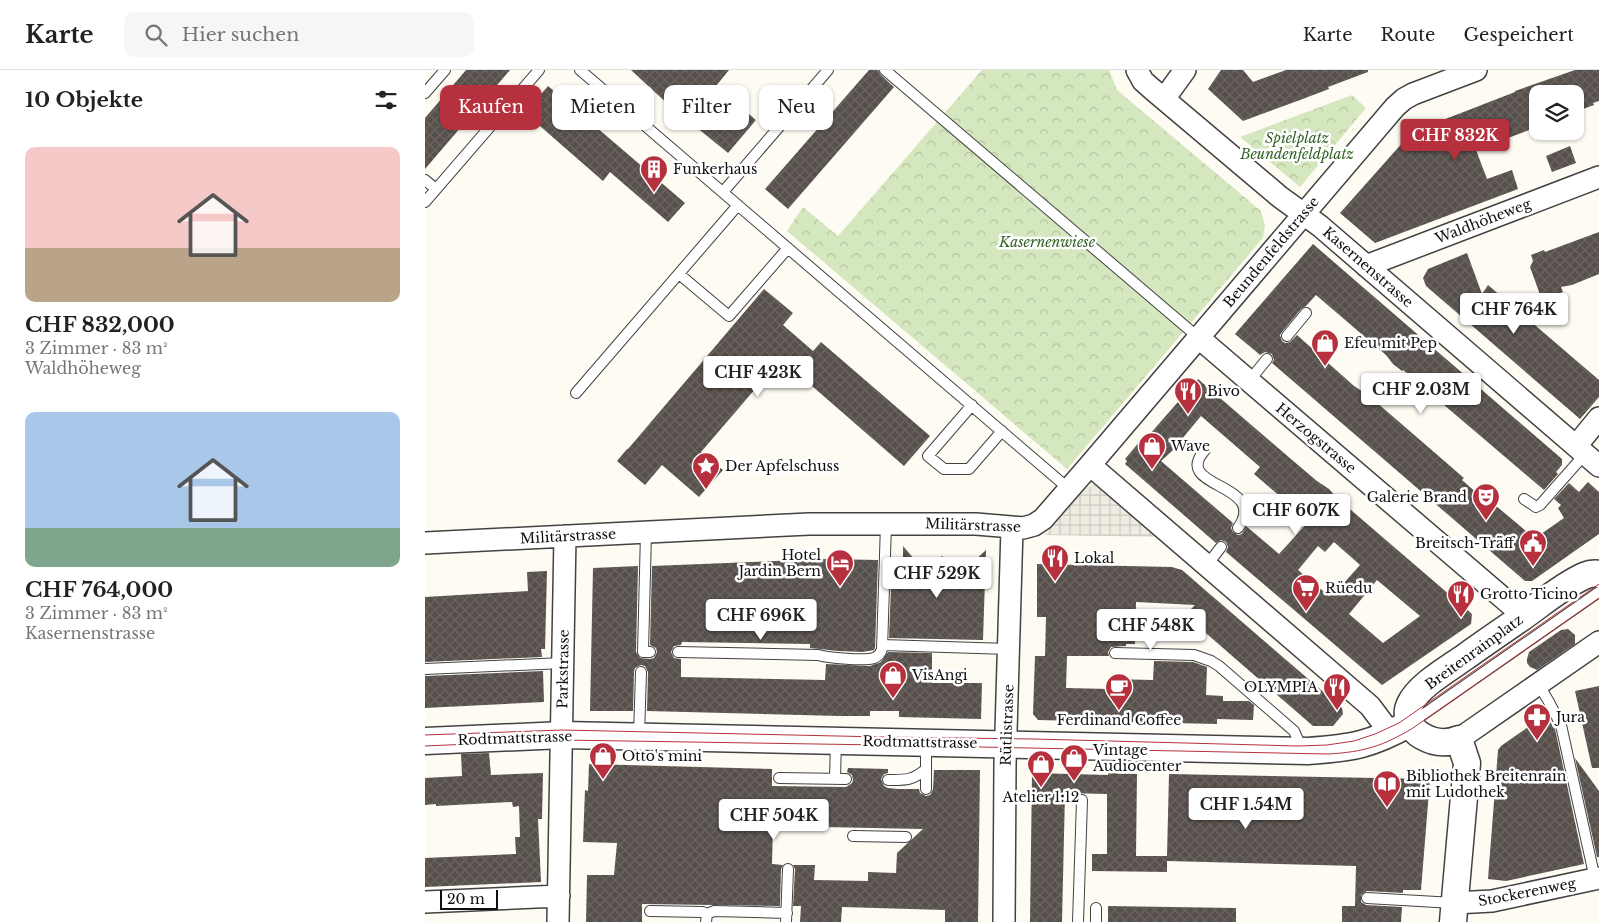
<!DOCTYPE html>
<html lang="de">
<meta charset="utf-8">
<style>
body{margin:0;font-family:"Libre Baskerville",serif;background:#f6f6f6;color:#222;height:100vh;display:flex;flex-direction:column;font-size:19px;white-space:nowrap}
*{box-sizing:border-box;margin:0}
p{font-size:16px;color:#767676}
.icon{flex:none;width:28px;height:28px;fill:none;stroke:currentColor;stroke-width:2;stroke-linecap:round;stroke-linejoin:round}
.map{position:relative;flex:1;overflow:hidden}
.sheet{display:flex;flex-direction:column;background:#fff;width:425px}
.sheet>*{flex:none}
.hud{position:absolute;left:15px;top:15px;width:475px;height:45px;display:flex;gap:10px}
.buttons{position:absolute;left:1104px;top:15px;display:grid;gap:10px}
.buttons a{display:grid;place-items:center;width:55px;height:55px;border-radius:10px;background:#fff;box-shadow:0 1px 4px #0004;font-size:25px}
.scale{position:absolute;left:15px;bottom:12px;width:58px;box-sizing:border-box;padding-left:5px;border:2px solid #0f0f0f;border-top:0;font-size:14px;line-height:18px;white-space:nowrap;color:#0f0f0f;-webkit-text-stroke:4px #fff;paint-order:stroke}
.price{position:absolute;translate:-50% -42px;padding:0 11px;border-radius:5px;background:#fff;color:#222;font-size:16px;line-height:32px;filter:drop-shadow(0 1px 2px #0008)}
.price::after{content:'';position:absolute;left:50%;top:30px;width:15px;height:11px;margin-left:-8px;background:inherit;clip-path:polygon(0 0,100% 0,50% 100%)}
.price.on{background:#b6313d;color:#fff}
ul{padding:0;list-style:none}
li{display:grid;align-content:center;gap:10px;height:265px;padding:0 25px}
li span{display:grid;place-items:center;height:155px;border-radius:10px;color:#555}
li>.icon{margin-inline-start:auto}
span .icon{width:90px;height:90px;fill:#fffc;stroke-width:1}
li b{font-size:21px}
h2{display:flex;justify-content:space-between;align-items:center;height:60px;padding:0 25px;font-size:21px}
.tag{padding:0 18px;border-radius:10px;background:#fff;box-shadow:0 1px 4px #0004;font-size:18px;line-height:45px}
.tag.on{background:#b6313d;color:#fff}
header{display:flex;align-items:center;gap:30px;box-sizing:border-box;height:70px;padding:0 25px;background:#fff;border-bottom:1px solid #e0e0e0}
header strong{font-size:24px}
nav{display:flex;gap:28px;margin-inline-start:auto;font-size:18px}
.search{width:350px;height:45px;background:#f6f6f6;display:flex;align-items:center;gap:12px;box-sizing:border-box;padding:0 18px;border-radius:10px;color:#767676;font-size:19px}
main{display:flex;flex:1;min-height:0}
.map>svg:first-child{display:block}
.park{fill:url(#park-crowns)}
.plaza{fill:url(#plaza-grid)}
.building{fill:url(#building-cross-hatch);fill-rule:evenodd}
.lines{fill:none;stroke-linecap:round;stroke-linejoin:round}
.service-casing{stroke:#424242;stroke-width:12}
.minor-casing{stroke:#424242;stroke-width:24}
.tertiary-casing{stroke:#424242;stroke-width:29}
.service{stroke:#fff;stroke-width:10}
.minor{stroke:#fff;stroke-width:21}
.tertiary{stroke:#fff;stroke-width:26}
.tram{stroke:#b6313d;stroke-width:1}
.labels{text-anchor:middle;stroke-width:5;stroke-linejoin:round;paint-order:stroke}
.park-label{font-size:14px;font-style:italic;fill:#336324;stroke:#fff}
.poi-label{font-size:14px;fill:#0f0f0f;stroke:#fff;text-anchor:start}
.street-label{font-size:14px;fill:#0f0f0f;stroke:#fff}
</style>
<header>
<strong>Karte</strong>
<div class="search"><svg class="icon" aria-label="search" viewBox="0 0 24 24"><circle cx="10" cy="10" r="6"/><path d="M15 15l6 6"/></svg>Hier suchen</div>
<nav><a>Karte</a><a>Route</a><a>Gespeichert</a></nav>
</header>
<main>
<section class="sheet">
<h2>10 Objekte<svg class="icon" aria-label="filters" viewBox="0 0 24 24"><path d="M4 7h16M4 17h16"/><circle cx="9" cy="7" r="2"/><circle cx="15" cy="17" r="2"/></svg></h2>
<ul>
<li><span style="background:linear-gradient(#f6c9c9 65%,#b9a48a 0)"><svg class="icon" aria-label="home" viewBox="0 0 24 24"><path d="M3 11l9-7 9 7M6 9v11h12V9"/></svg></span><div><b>CHF 832,000</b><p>3 Zimmer · 83 m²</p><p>Waldhöheweg</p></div></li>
<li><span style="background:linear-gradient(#a9c7e8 75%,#7fa58c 0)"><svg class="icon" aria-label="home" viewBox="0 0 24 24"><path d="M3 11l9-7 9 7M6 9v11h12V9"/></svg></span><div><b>CHF 764,000</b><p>3 Zimmer · 83 m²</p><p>Kasernenstrasse</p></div></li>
</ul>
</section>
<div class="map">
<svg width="1174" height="852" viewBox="0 0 1174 852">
<defs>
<pattern id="park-crowns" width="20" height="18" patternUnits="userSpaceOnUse" patternTransform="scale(1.25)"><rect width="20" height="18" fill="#d5e7be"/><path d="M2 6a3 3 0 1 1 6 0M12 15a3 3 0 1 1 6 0" fill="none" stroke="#b6c5a2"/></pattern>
<pattern id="plaza-grid" width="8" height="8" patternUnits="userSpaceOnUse" patternTransform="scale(1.25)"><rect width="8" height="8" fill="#efebe1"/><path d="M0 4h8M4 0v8" fill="none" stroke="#ccc8c0"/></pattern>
<pattern id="building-cross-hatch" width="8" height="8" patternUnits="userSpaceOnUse" patternTransform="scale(1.25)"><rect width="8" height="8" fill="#57504c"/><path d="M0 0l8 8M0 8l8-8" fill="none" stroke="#6a6561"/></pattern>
</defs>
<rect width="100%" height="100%" fill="#fefbf3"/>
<path class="park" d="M557 0H684L692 20 836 141 840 156 838 168 642 399 362 161 378 137 413 166Z
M927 25 941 38 875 117 815 67Z"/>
<path class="plaza" d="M668 415 675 416 735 467 620 465 660 419Z"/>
<path class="building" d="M41 0H85L0 99V48Z
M206 0H304L291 16 331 50 303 83 260 48 259 49Z
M444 0H453L456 5 469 17 363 139 340 119Z
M796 0H818L828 12 861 0H943V2L903 17 904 19 875 30 818 51 783 19Z
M1150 0H1174V31L1168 33 1169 35 1150 42V24H1112V57L1051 80 1062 109 1087 100 1093 119 950 173 915 143 987 62 1090 22V21Z
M123 16 260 133 243 152 185 102 178 111 100 43Z
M1145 76 1151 93 1127 102 1121 86Z
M1174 162V204L1147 215 1136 217 1138 222 1117 230 1105 197 1108 191 1106 185 1119 180 1120 182Z
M888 174 1137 389V395L1131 402 1133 404 1119 420 978 300 977 301 968 294 961 285 891 225 881 236 876 239 857 262 855 265 857 271 860 273 865 272 872 265 929 316 943 325 1039 408 1037 410 1062 432 1064 430 1101 461 1116 464 1139 448 1133 438 1136 435 1129 429 1144 413 1154 422 1163 412 1174 422V464L1107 511H1100L847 293 849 290 847 284 840 282 835 285 810 264Z
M1042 183 1057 224 1063 215 1174 310V327L1155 349 1001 216 998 208 1003 199Z
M339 219 368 243 358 255 388 281 396 272 505 366 479 396 356 289 276 382 298 400 274 427 237 395 220 415 192 391 202 379H203Z
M773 309 873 395 892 411 904 419 912 428 1047 544 1046 554 957 615 801 482 803 477 801 472 796 470 791 473 700 394 702 391 700 389 716 370 718 372ZM776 346 835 397 829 404 884 451 854 484 821 456 817 464 813 465 808 462 806 458 808 453 736 391 747 381ZM909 472 935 495 910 523 908 521 904 526 873 500 893 476 900 482ZM952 510 995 546 958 573 924 544Z
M478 476 491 491H510L517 486 522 491 548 492 561 480 558 570 464 568 467 490H478Z
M400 489 453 490 450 578 449 580 438 582 413 581 385 578V574L257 572 256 575 249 576 246 582 249 588 256 589V607L400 610 401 594 445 596 456 592 463 582 507 583V613H557L556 649 474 647V641H445V646H415L222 641 223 602 220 596 216 595 210 598 209 602 208 641H165L168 498 213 496 211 582 215 588 225 589 229 588 232 582 231 578 225 575 227 496Z
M612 494 747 497 757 500 917 638 918 644 908 656H888L760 545 770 535 711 532 710 574H701V576L686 577 683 582 684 586H642L641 618 685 619V609L728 610 729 591 768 592 782 597 781 625 798 626V631H824L829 635 828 650 792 649V654L613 650 608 644 610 586H620L621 547H612Z
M122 501 120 579H116L117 587 0 592V527L103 521 102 502Z
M1143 559 1150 565V574L1112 600 1105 597 1102 593V589L1104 582 1136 560Z
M118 601 119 632 0 638V606Z
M1174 616V698H1167L1150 621Z
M1120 645 1130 659 1159 794 1081 811 1063 809 1073 680 1076 676Z
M64 683 66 705 118 703 117 749H113L116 812 0 817V788L91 784 90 767H95L94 736 88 737 87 732 11 736V734L0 735V708L37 706 36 684Z
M1150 688 1174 721V787H1172Z
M164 694 347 699V716L421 717 427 713 428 710 427 705 422 702 423 698 463 699V703L459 704 456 709 459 716 463 718 473 719H494L495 723 501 726 505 725 508 719 509 700H555L553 852H520V840L417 837 416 852H375L376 836H368L370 799 368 795H390L389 810 443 811V802L471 803 472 783 498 759 348 756 347 794 358 795 356 799 355 836 217 834V852H161L162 805H189L192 773 158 772 160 720 163 721Z
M607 703 683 705V703L712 704 711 786H742L744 704 1005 709 996 820H978V823L942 821 936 825V832L941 835 977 837 976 852H917V836H930L931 796 742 791V802L667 801V784H682V724L640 723 637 852H605Z
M683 836 811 838V852H683Z"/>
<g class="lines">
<g class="service-casing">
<path id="service" d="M155 0 644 419
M460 0 774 268
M0 23 20 0
M0 110 11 119
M298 122 403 0
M0 132 114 0
M254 204 304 246 363 178
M862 266 881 243
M824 311 842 289
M151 323 313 135
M547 335 503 386 519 399H544L577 361
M780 380C745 419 845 412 813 458
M1099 429 1111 437 1115 435 1160 384
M221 462 218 582H225
M782 495 796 477
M457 575 584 579
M253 582 393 585C403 588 440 591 449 588 454 586 456 583 457 579L461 454
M690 583 769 585 786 591 794 596 869 661 873 670V680
M0 599 138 593
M1114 615 1124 632 1136 655 1170 809
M986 653 1174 522
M214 666 216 602
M354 708 421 709
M410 709 411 670
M463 710C480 710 487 711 501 699
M501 719V673
M428 766 481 767
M942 828 1029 833
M671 838V852
M225 841 278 842 282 844
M281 852 282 844 289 841 362 843
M361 852 363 799
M653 852 657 730"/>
</g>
<g class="minor-casing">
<path id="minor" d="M712 0 718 11 727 19 855 127 895 156 1174 396
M739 29 760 0
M941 196 1174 107
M774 268 1099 546
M1151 376 1174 348
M665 395 945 636 966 664
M0 473 384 454H551L598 458 609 455 618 449 665 395 970 37 979 29 988 24 1051 0
M1034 669 1174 572
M0 832 134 826
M1030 833 1067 831 1174 808
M133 852 140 466
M579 852 580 695 587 458"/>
</g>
<g class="tertiary-casing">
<path id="tertiary" d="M0 671 138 665 883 681C927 678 946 675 985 653
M1028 852 1042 693 1034 669C1022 674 1009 673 997 666 986 660 979 646 985 634 993 616 1023 599 1040 587 1058 574 1077 561 1096 548 1116 534 1137 516 1159 506 1164 504 1169 503 1174 504"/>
</g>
<use href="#service" class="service"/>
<use href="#minor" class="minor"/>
<use href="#tertiary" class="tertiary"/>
<path class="tram" d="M0 665 137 660 458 667 609 669 873 676 902 675 929 671 950 664 974 653 1174 514
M0 676 137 670 455 675 903 684C939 682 958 676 988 658L1174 528"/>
</g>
<defs>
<g id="building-pin" transform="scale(1.4375)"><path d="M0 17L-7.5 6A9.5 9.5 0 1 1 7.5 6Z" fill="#b6313d" stroke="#fff"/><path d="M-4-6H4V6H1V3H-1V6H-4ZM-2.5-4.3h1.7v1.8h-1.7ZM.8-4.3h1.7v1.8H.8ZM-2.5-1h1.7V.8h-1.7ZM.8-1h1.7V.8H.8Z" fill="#fff"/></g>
<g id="shop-pin" transform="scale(1.4375)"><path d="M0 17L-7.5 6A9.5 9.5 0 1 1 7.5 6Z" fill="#b6313d" stroke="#fff"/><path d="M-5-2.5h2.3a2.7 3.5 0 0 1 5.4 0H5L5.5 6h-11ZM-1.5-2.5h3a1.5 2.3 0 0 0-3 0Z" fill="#fff"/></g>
<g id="restaurant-pin" transform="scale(1.4375)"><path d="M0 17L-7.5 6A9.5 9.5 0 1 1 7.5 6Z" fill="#b6313d" stroke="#fff"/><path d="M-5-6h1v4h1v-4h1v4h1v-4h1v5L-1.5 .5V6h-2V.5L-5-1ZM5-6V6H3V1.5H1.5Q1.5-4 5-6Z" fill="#fff"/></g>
<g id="sight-pin" transform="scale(1.4375)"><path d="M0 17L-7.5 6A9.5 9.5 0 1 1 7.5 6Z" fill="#b6313d" stroke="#fff"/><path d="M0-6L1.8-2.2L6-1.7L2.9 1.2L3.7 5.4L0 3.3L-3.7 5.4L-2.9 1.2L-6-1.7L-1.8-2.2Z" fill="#fff"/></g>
<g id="theatre-pin" transform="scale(1.4375)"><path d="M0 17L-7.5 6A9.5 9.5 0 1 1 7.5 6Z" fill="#b6313d" stroke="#fff"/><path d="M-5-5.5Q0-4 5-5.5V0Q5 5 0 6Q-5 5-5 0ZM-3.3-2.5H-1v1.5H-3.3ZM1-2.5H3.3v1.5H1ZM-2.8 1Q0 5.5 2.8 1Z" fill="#fff"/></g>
<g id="civic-pin" transform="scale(1.4375)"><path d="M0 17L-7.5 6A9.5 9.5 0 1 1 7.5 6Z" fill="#b6313d" stroke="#fff"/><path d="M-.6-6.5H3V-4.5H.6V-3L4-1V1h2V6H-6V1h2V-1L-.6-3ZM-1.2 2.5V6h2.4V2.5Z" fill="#fff"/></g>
<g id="hotel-pin" transform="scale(1.4375)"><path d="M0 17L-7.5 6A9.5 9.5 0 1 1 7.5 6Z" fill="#b6313d" stroke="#fff"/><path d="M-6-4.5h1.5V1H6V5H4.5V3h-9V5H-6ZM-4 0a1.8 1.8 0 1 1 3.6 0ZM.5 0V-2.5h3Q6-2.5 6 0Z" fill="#fff"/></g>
<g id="supermarket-pin" transform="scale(1.4375)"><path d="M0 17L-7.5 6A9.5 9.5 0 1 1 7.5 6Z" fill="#b6313d" stroke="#fff"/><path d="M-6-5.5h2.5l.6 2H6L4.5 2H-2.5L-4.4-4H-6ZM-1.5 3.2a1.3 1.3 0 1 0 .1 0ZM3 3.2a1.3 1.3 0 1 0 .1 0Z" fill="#fff"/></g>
<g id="cafe-pin" transform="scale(1.4375)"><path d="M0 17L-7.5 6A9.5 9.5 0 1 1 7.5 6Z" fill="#b6313d" stroke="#fff"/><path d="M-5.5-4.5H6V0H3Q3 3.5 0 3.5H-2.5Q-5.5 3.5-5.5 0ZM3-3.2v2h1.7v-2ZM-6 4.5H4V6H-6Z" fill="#fff"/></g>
<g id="pharmacy-pin" transform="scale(1.4375)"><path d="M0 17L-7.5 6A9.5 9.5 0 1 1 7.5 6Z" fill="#b6313d" stroke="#fff"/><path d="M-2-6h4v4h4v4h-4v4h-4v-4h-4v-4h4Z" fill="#fff"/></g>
<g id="library-pin" transform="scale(1.4375)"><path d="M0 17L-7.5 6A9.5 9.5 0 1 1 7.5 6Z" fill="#b6313d" stroke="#fff"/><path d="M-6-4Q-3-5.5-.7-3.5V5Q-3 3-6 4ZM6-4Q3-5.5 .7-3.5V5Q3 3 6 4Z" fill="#fff"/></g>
</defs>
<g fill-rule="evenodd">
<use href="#building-pin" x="229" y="99"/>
<use href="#shop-pin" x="900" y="273"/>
<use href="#restaurant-pin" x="763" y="321"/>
<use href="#shop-pin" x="727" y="376"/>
<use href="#sight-pin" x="281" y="396"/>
<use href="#theatre-pin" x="1061" y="427"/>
<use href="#civic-pin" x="1108" y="473"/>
<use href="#restaurant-pin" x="630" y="488"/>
<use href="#hotel-pin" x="415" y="493"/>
<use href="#supermarket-pin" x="881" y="518"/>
<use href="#restaurant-pin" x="1036" y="524"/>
<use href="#shop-pin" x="468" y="605"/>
<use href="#cafe-pin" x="694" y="617"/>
<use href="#restaurant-pin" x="912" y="617"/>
<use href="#pharmacy-pin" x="1112" y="647"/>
<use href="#shop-pin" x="178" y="686"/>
<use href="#shop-pin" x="649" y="688"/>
<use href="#shop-pin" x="616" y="694"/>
<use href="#library-pin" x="962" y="714"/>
</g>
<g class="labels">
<g class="park-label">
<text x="872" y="73">Spielplatz<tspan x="872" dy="16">Beundenfeldplatz</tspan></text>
<text x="622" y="177">Kasernenwiese</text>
</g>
<g class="poi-label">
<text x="248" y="104">Funkerhaus</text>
<text x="919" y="278">Efeu mit Pep</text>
<text x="782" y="326">Bivo</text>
<text x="746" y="381">Wave</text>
<text x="300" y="401">Der Apfelschuss</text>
<text x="1042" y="432" text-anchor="end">Galerie Brand</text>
<text x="1089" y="478" text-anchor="end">Breitsch-Träff</text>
<text x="396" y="490" text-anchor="end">Hotel<tspan x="396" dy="16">Jardin Bern</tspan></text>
<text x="649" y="493">Lokal</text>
<text x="900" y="523">Rüedu</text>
<text x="1055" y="529">Grotto Ticino</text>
<text x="487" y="610">VisAngi</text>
<text x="893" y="622" text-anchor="end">OLYMPIA</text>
<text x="1131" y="652">Jura</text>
<text x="694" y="655" text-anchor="middle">Ferdinand Coffee</text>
<text x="668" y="685">Vintage<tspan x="668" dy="16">Audiocenter</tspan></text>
<text x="197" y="691">Otto's mini</text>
<text x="981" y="711">Bibliothek Breitenrain<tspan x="981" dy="16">mit Ludothek</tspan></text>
<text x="616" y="732" text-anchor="middle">Atelier 1:12</text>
</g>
<g class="street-label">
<text transform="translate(1058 151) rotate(-21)" y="5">Waldhöheweg</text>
<text transform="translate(846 182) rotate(-50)" y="5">Beundenfeldstrasse</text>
<text transform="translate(943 197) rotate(41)" y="5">Kasernenstrasse</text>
<text transform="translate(891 368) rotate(40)" y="5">Herzogstrasse</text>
<text transform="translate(548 455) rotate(2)" y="5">Militärstrasse</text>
<text transform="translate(143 466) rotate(-3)" y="5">Militärstrasse</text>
<text transform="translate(1049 582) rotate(-36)" y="5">Breitenrainplatz</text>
<text transform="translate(138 599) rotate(-89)" y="5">Parkstrasse</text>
<text transform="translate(582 655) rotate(-88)" y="5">Rütlistrasse</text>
<text transform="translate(90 668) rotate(-2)" y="5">Rodtmattstrasse</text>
<text transform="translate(495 672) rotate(1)" y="5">Rodtmattstrasse</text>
<text transform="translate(1102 822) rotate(-11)" y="5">Stockerenweg</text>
</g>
</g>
</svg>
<div class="buttons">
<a><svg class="icon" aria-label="layers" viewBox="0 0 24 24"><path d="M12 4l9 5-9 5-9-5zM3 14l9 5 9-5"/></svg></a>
</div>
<div class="scale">20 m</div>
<b class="price on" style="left:1030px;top:91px">CHF 832K</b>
<b class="price" style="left:1089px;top:265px">CHF 764K</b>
<b class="price" style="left:333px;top:328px">CHF 423K</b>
<b class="price" style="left:996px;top:345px">CHF 2.03M</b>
<b class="price" style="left:871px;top:466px">CHF 607K</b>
<b class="price" style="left:512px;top:529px">CHF 529K</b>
<b class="price" style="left:336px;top:571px">CHF 696K</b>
<b class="price" style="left:726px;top:581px">CHF 548K</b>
<b class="price" style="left:821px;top:760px">CHF 1.54M</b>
<b class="price" style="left:349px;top:771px">CHF 504K</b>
<div class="hud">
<a class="tag on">Kaufen</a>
<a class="tag">Mieten</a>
<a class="tag">Filter</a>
<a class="tag">Neu</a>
</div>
</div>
</main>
